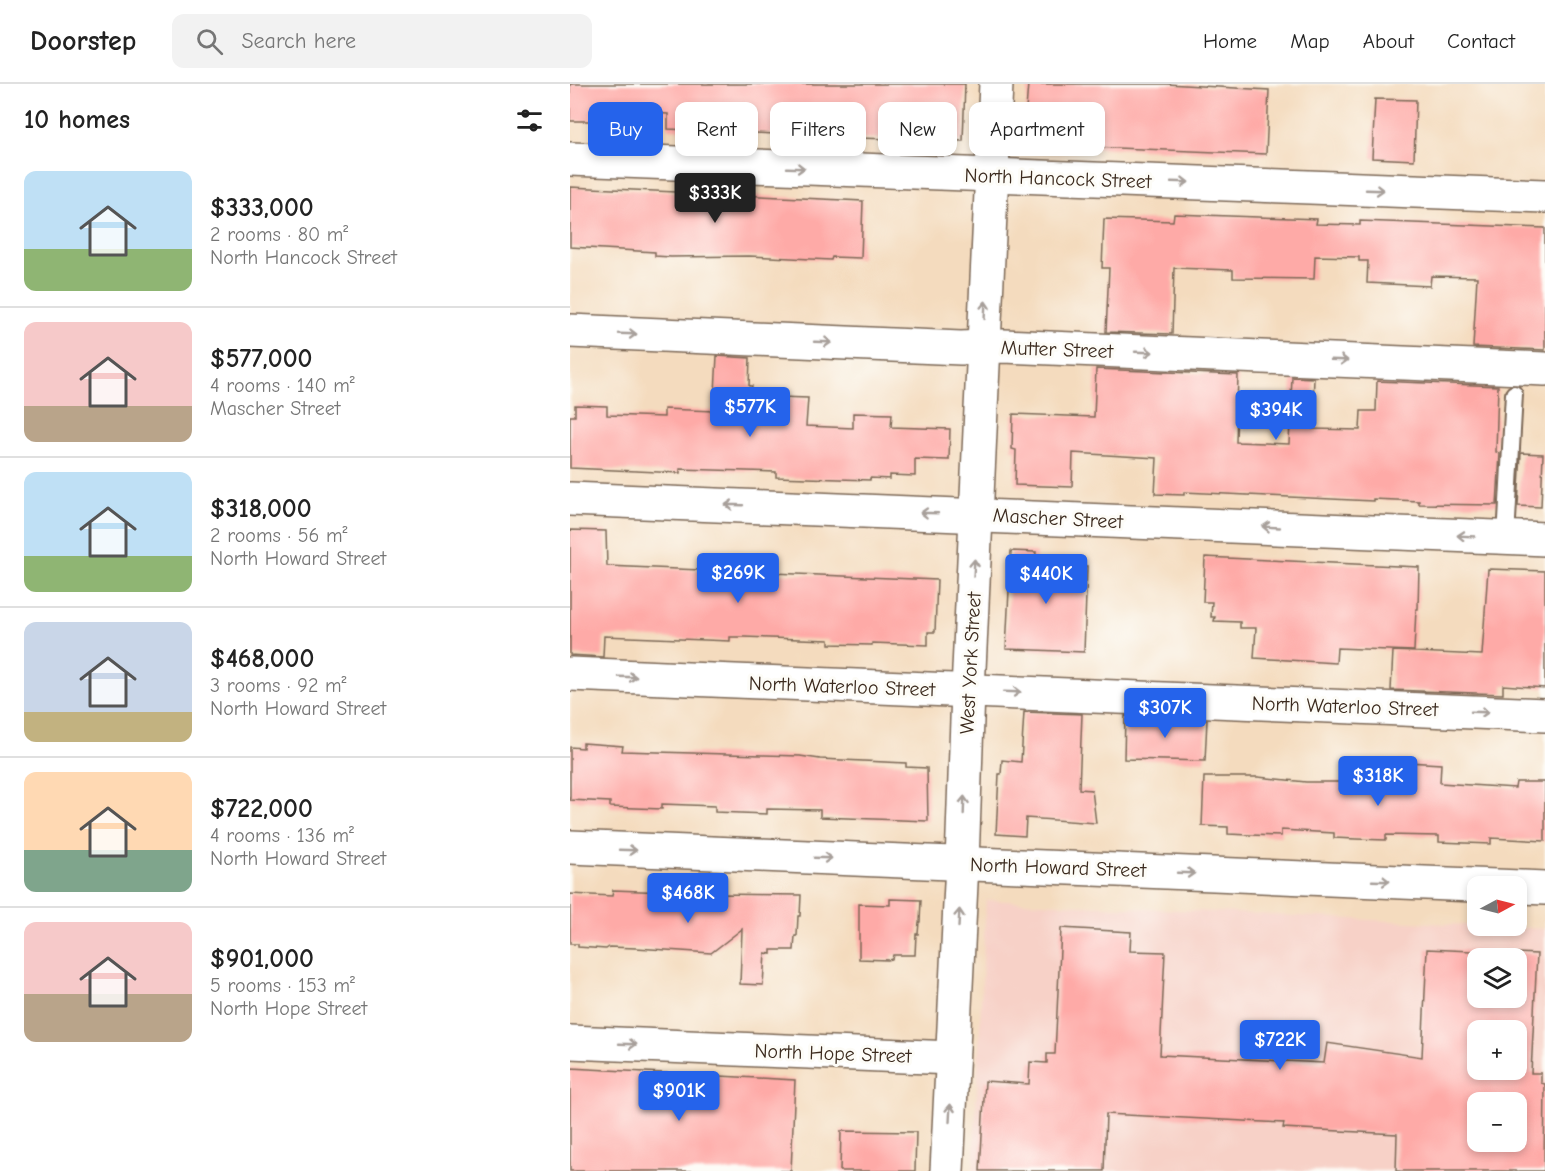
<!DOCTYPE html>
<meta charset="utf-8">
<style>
body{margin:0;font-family:"Comic Neue",sans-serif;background:#f2f2f2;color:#222;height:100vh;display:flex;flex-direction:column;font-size:22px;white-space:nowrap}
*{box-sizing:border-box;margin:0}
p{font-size:20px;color:#767676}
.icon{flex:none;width:33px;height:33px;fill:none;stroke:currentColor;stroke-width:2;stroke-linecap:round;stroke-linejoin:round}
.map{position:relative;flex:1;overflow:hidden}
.drawer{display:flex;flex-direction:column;background:#fff;width:570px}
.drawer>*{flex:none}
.guide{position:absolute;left:18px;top:18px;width:570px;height:54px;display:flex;gap:12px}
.needle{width:39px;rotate:83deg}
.controls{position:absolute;left:897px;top:792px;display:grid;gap:12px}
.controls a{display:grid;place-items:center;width:60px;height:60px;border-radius:12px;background:#fff;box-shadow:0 3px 9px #0003;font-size:30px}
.price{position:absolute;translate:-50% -51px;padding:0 14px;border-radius:6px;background:#2563eb;color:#fff;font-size:20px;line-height:39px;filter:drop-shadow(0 2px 3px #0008)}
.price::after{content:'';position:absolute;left:50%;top:36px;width:18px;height:14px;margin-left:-9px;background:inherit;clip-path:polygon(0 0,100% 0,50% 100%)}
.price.selected{background:#222;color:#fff}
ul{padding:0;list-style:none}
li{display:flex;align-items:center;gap:18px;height:150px;padding:0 24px}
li+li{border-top:2px solid #e0e0e0}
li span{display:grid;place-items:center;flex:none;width:168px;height:120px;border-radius:12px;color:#555}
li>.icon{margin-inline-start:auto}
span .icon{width:72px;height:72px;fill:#fffc;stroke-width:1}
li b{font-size:26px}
h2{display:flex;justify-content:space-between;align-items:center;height:72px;padding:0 24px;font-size:26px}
.tag{padding:0 21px;border-radius:12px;background:#fff;box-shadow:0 3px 9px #0003;font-size:21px;line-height:54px}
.tag.selected{background:#2563eb;color:#fff}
header{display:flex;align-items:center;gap:36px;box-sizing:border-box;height:84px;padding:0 30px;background:#fff;border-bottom:2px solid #e0e0e0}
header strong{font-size:28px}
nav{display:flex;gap:33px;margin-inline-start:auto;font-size:21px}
.search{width:420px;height:54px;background:#f2f2f2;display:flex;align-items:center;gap:15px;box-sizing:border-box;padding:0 21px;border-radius:12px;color:#767676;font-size:22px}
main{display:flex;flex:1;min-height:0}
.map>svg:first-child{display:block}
.built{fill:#f7d1c7;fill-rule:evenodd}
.building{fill:#feaaa7;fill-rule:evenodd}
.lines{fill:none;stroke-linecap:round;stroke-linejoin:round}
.service-casing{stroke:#7c6856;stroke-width:20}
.minor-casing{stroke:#7c6856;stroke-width:36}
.tertiary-casing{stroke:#7c6856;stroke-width:36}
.service{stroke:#fff;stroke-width:16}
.minor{stroke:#fff;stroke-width:33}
.tertiary{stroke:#fff;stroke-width:33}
.oneway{stroke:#a79f9a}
.labels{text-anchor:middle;stroke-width:6;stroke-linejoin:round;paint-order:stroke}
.street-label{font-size:20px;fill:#3b2a1e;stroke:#fdfcf7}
</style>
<header>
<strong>Doorstep</strong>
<div class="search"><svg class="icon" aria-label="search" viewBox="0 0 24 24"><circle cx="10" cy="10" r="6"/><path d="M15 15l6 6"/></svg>Search here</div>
<nav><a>Home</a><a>Map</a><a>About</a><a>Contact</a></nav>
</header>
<main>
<section class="drawer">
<h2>10 homes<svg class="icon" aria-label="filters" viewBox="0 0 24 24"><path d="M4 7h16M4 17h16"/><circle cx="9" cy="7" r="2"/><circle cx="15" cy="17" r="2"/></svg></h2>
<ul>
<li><span style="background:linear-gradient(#bfe0f5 65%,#8fb573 0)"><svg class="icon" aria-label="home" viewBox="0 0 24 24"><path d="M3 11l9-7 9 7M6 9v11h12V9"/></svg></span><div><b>$333,000</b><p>2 rooms · 80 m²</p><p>North Hancock Street</p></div></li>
<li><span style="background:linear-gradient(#f6c9c9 70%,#b9a48a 0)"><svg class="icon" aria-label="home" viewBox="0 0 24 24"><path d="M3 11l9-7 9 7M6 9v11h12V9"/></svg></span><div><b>$577,000</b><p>4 rooms · 140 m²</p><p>Mascher Street</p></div></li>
<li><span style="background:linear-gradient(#bfe0f5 70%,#8fb573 0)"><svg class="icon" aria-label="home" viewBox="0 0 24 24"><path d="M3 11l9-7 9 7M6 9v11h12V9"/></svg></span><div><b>$318,000</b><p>2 rooms · 56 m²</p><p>North Howard Street</p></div></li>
<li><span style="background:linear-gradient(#c9d6e8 75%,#c2b280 0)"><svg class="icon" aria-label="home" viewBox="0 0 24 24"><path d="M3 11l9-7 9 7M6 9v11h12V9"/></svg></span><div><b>$468,000</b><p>3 rooms · 92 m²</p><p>North Howard Street</p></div></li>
<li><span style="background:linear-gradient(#ffd9b3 65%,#7fa58c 0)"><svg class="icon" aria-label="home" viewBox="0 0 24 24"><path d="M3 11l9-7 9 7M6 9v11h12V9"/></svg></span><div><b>$722,000</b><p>4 rooms · 136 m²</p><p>North Howard Street</p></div></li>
<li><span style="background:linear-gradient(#f6c9c9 60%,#b9a48a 0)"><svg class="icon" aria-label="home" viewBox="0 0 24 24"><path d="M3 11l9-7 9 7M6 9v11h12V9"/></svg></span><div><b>$901,000</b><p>5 rooms · 153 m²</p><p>North Hope Street</p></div></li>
</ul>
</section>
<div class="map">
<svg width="975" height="1087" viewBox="0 0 975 1087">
<rect width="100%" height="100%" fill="#fdfcf7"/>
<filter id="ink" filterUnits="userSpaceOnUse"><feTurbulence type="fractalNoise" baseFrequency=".0167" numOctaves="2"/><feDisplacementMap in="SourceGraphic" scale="12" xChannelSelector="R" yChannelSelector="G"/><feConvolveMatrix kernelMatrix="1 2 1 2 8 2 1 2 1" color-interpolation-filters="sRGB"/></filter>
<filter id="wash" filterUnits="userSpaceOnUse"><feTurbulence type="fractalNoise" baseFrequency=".008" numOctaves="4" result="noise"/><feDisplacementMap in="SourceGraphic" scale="24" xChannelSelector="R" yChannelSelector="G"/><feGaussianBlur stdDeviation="1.35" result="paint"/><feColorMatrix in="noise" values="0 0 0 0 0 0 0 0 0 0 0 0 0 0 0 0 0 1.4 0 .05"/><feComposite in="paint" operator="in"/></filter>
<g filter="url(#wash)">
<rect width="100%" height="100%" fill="#f4dbbe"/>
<path class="built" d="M416 816 975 845V1087H403ZM908 874H946V914H908ZM908 946H946V986H908ZM908 1018H946V1058H908Z"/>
<g id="blocks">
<path class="building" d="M0 0H395L393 57 287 54V57L249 55V52L98 45V30L59 28 28 27V37H0Z
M458 0H597L699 6 696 70 497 62V66L453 64Z
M805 15 846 16 844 76 802 74Z
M0 103 293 117 291 174 262 173 261 176 179 172 101 173 85 172V168L0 163Z
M604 130 747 135 746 140 790 141V137L975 144V266L903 263 907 193 861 192 860 202 797 199 798 177H789V173L745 172 744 195 663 194V186L604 184 602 250 536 248 539 184H532L534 135 603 137Z
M147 272 180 274 179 302H182L181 312 238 314 236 342 283 344V329L322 330 321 343 380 345 379 376 345 375V392L320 391V395L300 394V396L206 393V388L110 385V389L0 384V332H5V321L37 322V331L94 333V325L144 327Z
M526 285 668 291 666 358 719 360 722 293 744 294 742 345 790 346 791 327H806L807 297 928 302 926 368 930 369 927 421 849 420V417L803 415V417L614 408V411L585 410 587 374 503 369 502 403 445 401 446 366 442 365 443 330 524 333Z
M951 369 973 370 971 423 948 422Z
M0 446 36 447 37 482 367 496 365 548H358V561L302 559V561L259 560V556L174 553H160V557L34 552 33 573 0 571Z
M441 467 466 468 465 480 517 482 514 568 436 565Z
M635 473 849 483 848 525H846L844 567 767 564 766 579 684 574 686 544H670V538L644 537 645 533H641L642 518H633Z
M918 485 975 487V604L933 601V610L821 606 823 567 912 571Z
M454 628 512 630 509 705 522 706 526 739 456 734 455 752 426 750 429 690H431L432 676 451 678Z
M555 632 637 636 635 677 554 675Z
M13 659 53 662 52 667 230 672 250 675 336 679V683L357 684 358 737 250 733V726L197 725V730L145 728V722L92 720V725L40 723V718L0 716V663L13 664Z
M820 677 871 680 870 699 945 704 946 698H975V757L921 754V760L869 758V752L816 751V756L786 755 764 754V749L711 746V752L680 751 658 750V743L632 742 634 693H688L736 698H819Z
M43 806 96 808 95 813 147 816V810L231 811 230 832H228L227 852H225L224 866H201V870L195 869 193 901 170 900 172 845 141 869 66 864 39 863 36 865 8 863V860H0V810L42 812Z
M320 815 351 816 350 838H349L348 850H346L345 871H323L322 875 318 876 289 875V820L320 821Z
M491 844 561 848 560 867 595 868 590 971 754 979 757 959 852 973 857 865 967 870 961 989H971V999L975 1000 974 1087H826L827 1050 713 1044 714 1039 536 1030 534 1087H410L415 997 459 1000 460 978 477 979V970H485ZM908 874H946V914H908ZM908 946H946V986H908ZM908 1018H946V1058H908Z
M0 984 225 996 221 1087H0Z
M271 1047 346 1048 345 1087H270Z"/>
</g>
</g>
<g filter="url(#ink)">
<use href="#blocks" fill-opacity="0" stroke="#7c6856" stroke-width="1.5"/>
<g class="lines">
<g class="service-casing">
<path id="service" d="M936 454 944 310"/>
</g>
<g class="minor-casing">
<path id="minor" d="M0 75 975 112
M0 247 391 264 434 262 975 285
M0 415 975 455
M0 590 975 631
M0 763 975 804
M0 958 382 974"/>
</g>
<g class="tertiary-casing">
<path id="tertiary" d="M377 1087 392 779 398 607 426 0"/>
</g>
<use href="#service" class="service"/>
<use href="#minor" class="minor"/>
<use href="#tertiary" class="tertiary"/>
</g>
<defs><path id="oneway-shaft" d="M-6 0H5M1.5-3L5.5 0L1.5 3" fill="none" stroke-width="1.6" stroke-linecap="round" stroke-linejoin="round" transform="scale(1.5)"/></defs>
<g class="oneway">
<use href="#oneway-shaft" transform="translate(226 84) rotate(2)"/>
<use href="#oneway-shaft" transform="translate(610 98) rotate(2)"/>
<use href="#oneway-shaft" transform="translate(805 106) rotate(2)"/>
<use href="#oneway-shaft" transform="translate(415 226) rotate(-87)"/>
<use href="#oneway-shaft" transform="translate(58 250) rotate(2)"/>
<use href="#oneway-shaft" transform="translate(253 258) rotate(2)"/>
<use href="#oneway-shaft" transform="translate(574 268) rotate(2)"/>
<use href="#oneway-shaft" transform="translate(769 276) rotate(2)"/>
<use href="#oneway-shaft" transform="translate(164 421) rotate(-178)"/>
<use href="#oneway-shaft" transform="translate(359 429) rotate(-178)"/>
<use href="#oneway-shaft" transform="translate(701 443) rotate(-177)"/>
<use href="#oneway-shaft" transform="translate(896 452) rotate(-177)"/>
<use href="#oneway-shaft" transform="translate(404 484) rotate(-87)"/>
<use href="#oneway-shaft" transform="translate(58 593) rotate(2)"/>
<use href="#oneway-shaft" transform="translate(442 608) rotate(2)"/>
<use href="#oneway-shaft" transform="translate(910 628) rotate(2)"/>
<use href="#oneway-shaft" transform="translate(394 721) rotate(-88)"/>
<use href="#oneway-shaft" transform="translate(58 766) rotate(2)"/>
<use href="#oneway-shaft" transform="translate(253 774) rotate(2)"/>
<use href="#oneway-shaft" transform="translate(616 789) rotate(2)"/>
<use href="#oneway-shaft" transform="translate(811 797) rotate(2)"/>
<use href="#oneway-shaft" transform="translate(389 834) rotate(-87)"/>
<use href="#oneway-shaft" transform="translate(58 960) rotate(2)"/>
<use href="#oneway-shaft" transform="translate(380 1029) rotate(-87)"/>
</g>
</g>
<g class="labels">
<g class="street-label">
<text transform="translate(488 94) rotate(2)" y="7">North Hancock Street</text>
<text transform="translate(487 265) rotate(2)" y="7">Mutter Street</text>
<text transform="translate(488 434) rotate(3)" y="7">Mascher Street</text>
<text transform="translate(400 579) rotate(-87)" y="7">West York Street</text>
<text transform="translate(272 602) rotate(2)" y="7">North Waterloo Street</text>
<text transform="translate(775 622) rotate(2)" y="7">North Waterloo Street</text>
<text transform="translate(488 783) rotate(2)" y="7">North Howard Street</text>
<text transform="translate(263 969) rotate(2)" y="7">North Hope Street</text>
</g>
</g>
</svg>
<div class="controls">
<a><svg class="needle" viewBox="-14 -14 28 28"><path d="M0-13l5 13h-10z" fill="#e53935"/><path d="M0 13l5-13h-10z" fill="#767676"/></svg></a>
<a><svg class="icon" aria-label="layers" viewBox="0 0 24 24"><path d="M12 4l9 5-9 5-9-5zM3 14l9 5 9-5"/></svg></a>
<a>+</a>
<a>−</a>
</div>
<b class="price selected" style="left:145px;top:140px">$333K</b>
<b class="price" style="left:180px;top:354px">$577K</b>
<b class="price" style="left:706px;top:357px">$394K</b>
<b class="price" style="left:168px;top:520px">$269K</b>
<b class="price" style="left:476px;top:521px">$440K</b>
<b class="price" style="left:595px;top:655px">$307K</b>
<b class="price" style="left:808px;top:723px">$318K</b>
<b class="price" style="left:118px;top:840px">$468K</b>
<b class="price" style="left:710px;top:987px">$722K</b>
<b class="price" style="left:109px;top:1038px">$901K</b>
<div class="guide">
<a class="tag selected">Buy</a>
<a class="tag">Rent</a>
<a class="tag">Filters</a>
<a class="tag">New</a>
<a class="tag">Apartment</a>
</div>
</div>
</main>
